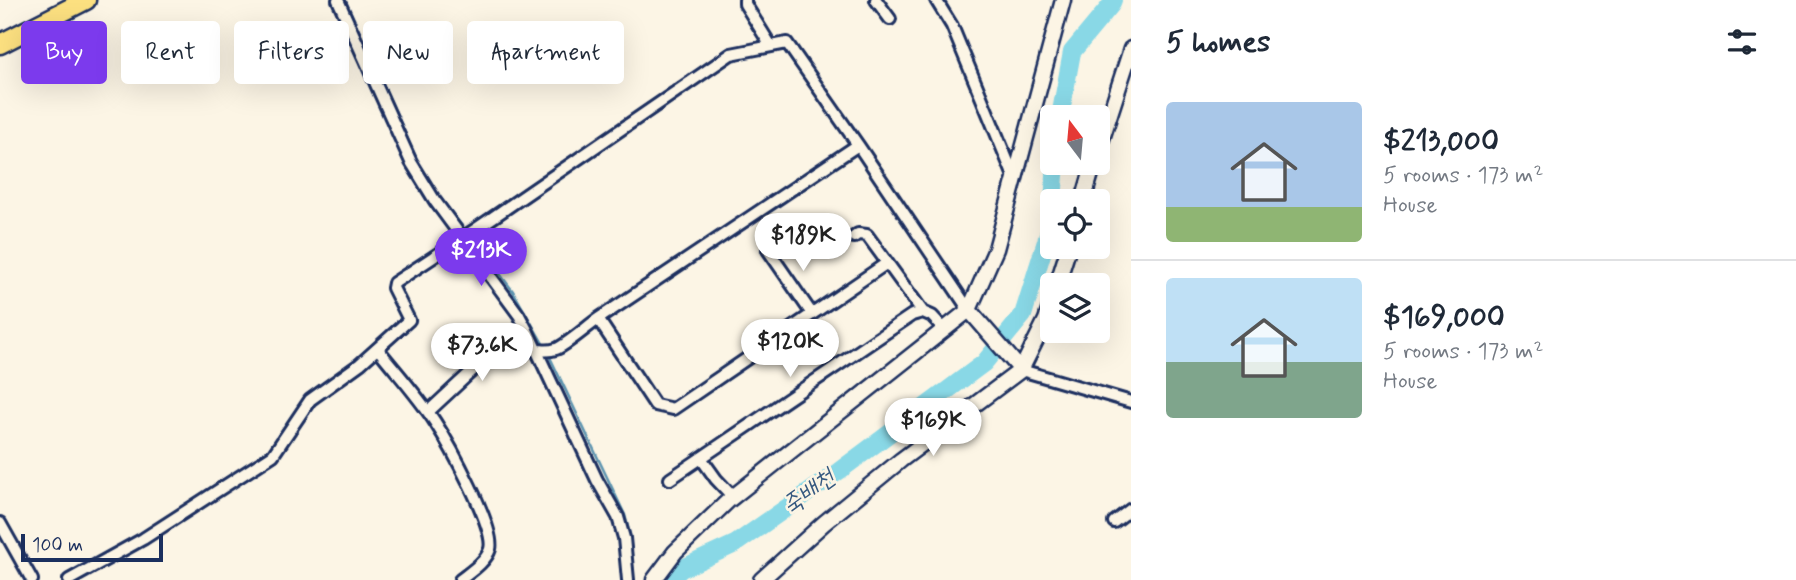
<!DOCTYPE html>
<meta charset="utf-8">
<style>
body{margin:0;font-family:Mynerve,"Poor Story",sans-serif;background:#f6f6f7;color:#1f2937;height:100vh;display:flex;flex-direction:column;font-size:26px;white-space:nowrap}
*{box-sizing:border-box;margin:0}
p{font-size:23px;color:#747a83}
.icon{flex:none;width:38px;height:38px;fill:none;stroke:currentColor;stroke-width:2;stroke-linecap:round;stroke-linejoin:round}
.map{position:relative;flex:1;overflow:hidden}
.sheet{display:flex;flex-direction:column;background:#fff;width:665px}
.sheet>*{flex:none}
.top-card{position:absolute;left:21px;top:21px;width:665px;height:63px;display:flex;gap:14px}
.needle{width:46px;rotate:344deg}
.controls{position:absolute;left:1040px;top:105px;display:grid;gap:14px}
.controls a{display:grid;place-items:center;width:70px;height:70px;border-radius:7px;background:#fff;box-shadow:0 7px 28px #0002;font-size:35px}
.scale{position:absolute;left:21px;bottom:18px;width:142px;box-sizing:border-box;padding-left:7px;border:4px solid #1b2f5e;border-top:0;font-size:19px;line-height:24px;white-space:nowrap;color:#1b2f5e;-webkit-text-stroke:5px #fcf5e5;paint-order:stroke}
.price{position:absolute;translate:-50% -60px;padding:0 16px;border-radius:24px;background:#fff;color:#222;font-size:23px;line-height:46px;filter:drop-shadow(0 2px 4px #0008)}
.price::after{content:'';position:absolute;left:50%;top:42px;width:21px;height:16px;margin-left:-10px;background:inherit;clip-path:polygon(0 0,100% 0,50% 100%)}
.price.active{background:#7c3aed;color:#fff}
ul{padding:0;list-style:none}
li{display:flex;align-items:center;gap:21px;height:175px;padding:0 35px}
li+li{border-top:2px solid #e0e1e3}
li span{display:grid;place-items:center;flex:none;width:196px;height:140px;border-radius:7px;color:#555}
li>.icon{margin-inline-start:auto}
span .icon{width:84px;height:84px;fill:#fffc;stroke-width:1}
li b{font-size:30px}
h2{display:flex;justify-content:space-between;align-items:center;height:84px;padding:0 35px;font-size:30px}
.chip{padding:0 24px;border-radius:7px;background:#fff;box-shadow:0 7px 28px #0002;font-size:24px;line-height:63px}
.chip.active{background:#7c3aed;color:#fff}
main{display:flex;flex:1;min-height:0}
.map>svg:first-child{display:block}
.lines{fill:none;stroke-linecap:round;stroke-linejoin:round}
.stream{stroke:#5d94b0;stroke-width:2.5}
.river{stroke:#89d8e6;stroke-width:18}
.minor-casing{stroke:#1b2f5e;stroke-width:16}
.tertiary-casing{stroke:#1b2f5e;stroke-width:19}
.primary-casing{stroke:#1b2f5e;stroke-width:23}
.minor{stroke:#fcf5e5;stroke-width:10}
.tertiary{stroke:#fcf5e5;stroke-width:14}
.primary{stroke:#fce080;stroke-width:18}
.labels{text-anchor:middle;stroke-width:5;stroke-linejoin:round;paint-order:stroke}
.water-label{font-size:24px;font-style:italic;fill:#365980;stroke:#fcf5e5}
</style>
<main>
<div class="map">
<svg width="1131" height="580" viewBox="0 0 1131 580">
<rect width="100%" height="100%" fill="#fcf5e5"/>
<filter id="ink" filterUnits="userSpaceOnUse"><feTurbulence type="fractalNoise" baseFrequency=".0143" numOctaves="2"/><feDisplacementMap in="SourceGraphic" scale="14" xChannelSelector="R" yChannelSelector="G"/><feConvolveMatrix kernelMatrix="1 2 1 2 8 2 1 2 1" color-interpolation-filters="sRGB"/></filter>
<g filter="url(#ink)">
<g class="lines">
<path class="stream" d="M345 0 420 166
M434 190 466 231
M471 236 513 291 545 347
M548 353 625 515 630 535 634 580"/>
<path class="river" d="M1060 117 1072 52 1111 5 1113 0
M1053 201 1056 163
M670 580 681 569 735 544 839 471 984 363 1023 315 1052 222"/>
<g class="minor-casing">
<path id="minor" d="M338 0 411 162 435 201 519 315 527 330 597 480 618 517 624 538 628 580
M745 0V4L771 46
M876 0 890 19
M936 0 952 26 1015 179
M858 145 969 310
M854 237 858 234 867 235 923 312 932 316 945 330
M768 250 812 314
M598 319 655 405 673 409 887 263
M378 349C397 373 418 396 435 422 448 442 496 528 490 549 486 562 470 572 460 580
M1021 370 1131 402
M701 458 716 479 733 497
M670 479 912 315 923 312
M1114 522 1131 509
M0 523 32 580
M69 580 143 539 273 455 310 400 360 364 409 320 393 288 394 283 476 229 731 54 787 43 858 145 598 319C588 326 565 346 556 349 539 355 518 341 501 344L428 412"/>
</g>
<g class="tertiary-casing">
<path id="tertiary" d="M1097 154 1131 49
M1083 201 1094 163
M1057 285 1069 247
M969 310 1021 370
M654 580 675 552 729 500 969 310 996 249 1063 0
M761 580 824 523 901 460 1021 370 1046 320 1052 302"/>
</g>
<g class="primary-casing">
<path id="primary" d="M0 44 86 0"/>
</g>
<use href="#minor" class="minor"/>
<use href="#tertiary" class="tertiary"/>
<use href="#primary" class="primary"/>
</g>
</g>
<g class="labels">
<g class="water-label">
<text transform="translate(808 491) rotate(-36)" y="8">죽배천</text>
</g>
</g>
</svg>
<div class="controls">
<a><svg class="needle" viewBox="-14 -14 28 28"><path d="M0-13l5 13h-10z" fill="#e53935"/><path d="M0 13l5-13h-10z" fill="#747a83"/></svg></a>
<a><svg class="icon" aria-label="locate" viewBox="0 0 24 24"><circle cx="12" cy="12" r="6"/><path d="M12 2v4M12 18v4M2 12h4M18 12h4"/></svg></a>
<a><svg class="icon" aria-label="layers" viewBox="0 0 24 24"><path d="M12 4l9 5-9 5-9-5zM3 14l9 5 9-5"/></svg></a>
</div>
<div class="scale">100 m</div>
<b class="price" style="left:803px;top:273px">$189K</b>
<b class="price active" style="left:481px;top:288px">$213K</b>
<b class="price" style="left:790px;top:379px">$120K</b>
<b class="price" style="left:482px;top:383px">$73.6K</b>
<b class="price" style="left:933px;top:458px">$169K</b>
<div class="top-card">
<a class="chip active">Buy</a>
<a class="chip">Rent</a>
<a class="chip">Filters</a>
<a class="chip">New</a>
<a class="chip">Apartment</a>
</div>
</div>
<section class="sheet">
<h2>5 homes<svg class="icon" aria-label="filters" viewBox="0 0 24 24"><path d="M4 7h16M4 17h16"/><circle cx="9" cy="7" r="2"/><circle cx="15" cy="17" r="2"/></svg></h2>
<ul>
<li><span style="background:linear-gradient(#a9c7e8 75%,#8fb573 0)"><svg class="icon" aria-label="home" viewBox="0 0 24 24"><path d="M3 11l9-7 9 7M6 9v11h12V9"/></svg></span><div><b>$213,000</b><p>5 rooms · 173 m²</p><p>House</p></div></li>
<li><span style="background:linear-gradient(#bfe0f5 60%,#7fa58c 0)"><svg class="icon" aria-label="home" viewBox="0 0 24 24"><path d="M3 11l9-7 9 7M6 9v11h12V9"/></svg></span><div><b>$169,000</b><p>5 rooms · 173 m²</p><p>House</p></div></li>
</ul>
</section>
</main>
